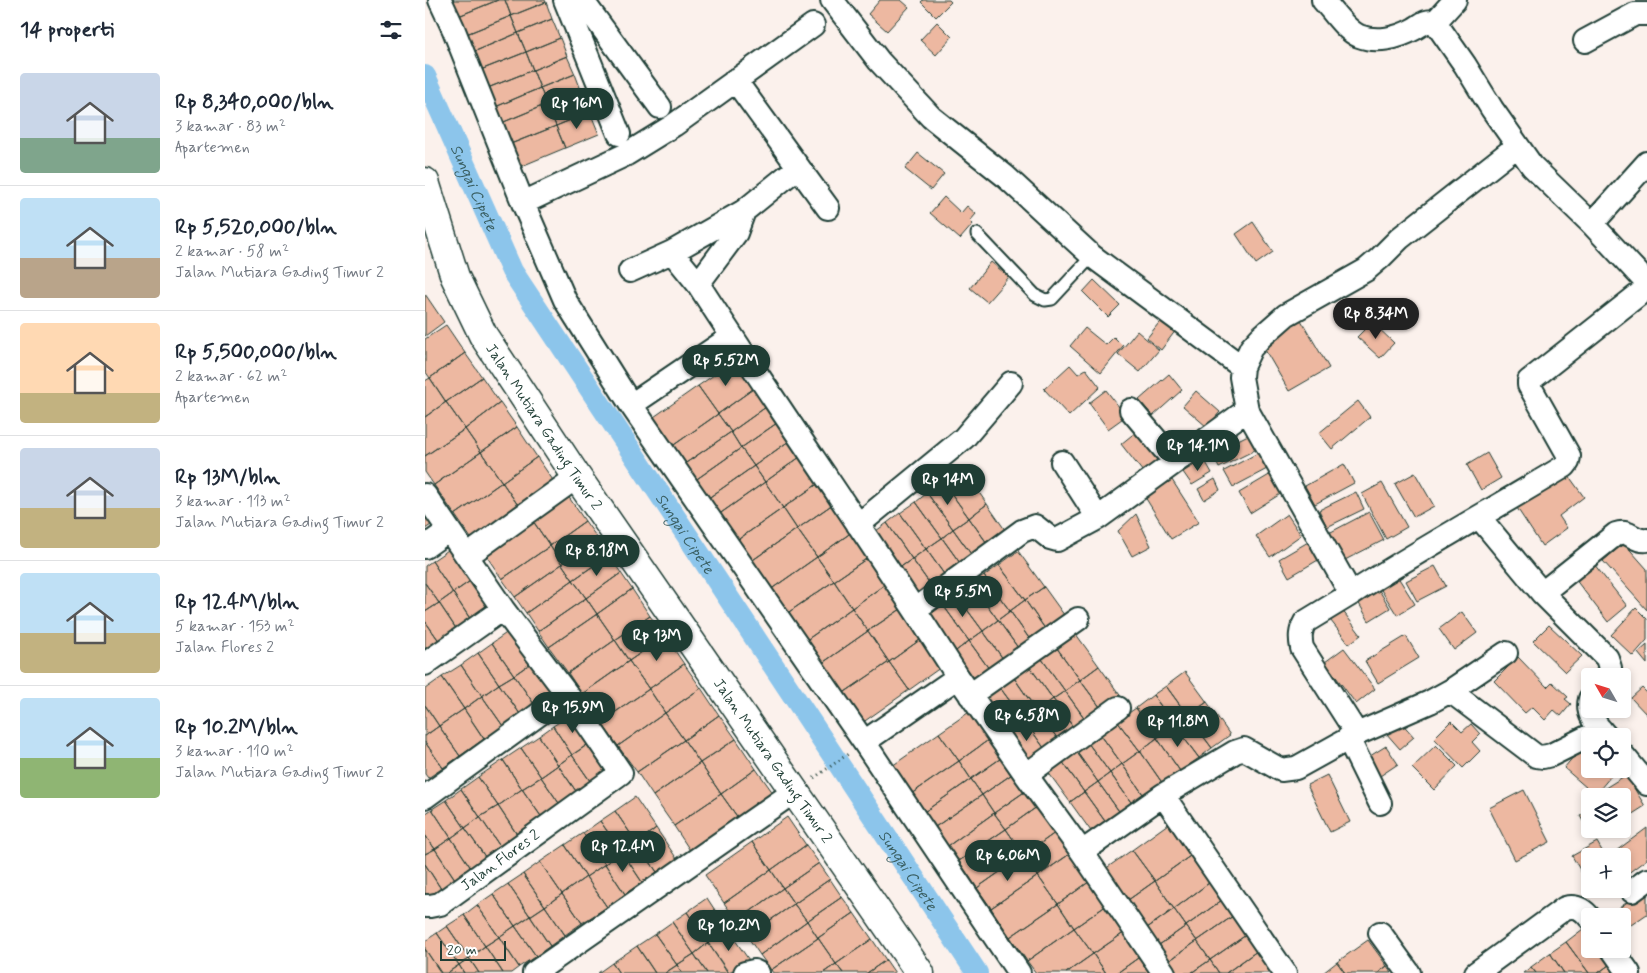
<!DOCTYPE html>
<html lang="id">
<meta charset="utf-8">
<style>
body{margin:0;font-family:Mynerve,sans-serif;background:#f6f6f7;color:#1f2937;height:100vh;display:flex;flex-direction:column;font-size:19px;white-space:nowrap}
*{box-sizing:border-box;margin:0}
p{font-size:16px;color:#747a83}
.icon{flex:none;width:28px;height:28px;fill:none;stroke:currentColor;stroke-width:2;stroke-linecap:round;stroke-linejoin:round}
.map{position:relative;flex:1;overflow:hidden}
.sheet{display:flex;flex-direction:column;background:#fff;width:425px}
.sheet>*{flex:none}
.needle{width:32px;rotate:309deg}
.controls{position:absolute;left:1156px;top:668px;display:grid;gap:10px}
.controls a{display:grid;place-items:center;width:50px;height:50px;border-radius:5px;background:#fff;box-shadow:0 2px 8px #0003;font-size:25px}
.scale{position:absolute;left:15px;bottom:12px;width:66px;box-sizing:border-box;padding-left:5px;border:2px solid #1f3d34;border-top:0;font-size:14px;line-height:18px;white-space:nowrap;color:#1f3d34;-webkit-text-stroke:4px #fff;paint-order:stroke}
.price{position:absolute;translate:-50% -42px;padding:0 11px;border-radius:18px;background:#1f3d34;color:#fff;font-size:16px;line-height:32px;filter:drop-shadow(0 1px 2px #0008)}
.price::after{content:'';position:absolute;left:50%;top:30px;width:15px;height:11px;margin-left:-8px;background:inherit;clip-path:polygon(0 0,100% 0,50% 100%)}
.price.active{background:#222;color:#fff}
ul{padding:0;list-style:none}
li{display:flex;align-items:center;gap:15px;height:125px;padding:0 20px}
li+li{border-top:1px solid #e0e1e3}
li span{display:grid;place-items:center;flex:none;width:140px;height:100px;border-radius:5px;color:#555}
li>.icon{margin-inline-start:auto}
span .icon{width:60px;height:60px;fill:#fffc;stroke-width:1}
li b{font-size:21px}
h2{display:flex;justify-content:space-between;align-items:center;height:60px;padding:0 20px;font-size:21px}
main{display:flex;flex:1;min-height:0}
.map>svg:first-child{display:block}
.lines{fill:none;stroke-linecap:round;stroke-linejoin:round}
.canal{stroke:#8cc5eb;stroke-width:22}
.building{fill:#edb8a1;stroke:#1f3d34}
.service-casing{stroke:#1f3d34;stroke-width:15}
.minor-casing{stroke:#1f3d34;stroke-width:26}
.tertiary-casing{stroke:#1f3d34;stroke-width:31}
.path{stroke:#1f3d34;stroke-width:3;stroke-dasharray:1 4;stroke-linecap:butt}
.service{stroke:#fff;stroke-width:11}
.minor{stroke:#fff;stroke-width:22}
.tertiary{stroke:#fff;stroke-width:28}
.labels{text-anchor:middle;stroke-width:4;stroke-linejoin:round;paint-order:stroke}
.street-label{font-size:15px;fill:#1f3d34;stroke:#fff}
.water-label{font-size:16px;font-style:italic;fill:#3a5f62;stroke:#fff}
</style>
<main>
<section class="sheet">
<h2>14 properti<svg class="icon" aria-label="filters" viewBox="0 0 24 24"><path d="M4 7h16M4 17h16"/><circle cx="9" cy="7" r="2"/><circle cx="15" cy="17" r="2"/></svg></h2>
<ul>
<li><span style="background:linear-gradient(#c9d6e8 65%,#7fa58c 0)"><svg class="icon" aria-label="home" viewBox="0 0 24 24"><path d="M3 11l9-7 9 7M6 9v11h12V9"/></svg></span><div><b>Rp 8,340,000/bln</b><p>3 kamar · 83 m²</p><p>Apartemen</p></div></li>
<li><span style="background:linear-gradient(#bfe0f5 60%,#b9a48a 0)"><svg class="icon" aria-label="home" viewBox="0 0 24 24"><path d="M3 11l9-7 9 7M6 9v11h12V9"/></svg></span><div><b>Rp 5,520,000/bln</b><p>2 kamar · 58 m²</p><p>Jalan Mutiara Gading Timur 2</p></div></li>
<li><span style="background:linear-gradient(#ffd9b3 70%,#c2b280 0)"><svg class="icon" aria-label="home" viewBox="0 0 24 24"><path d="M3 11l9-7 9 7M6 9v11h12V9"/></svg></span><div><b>Rp 5,500,000/bln</b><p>2 kamar · 62 m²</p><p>Apartemen</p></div></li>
<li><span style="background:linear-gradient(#c9d6e8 60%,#c2b280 0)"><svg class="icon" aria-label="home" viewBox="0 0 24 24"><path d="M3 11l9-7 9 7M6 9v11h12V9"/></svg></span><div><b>Rp 13M/bln</b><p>3 kamar · 113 m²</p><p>Jalan Mutiara Gading Timur 2</p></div></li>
<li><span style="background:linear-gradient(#bfe0f5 60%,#c2b280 0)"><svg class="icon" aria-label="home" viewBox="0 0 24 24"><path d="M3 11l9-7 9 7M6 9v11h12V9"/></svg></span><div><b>Rp 12.4M/bln</b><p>5 kamar · 153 m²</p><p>Jalan Flores 2</p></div></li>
<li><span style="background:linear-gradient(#bfe0f5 60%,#8fb573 0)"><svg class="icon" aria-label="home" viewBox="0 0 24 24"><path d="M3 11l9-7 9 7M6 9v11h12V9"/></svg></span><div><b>Rp 10.2M/bln</b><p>3 kamar · 110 m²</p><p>Jalan Mutiara Gading Timur 2</p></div></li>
</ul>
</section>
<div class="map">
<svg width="1222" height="973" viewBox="0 0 1222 973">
<rect width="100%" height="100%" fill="#fbf1ec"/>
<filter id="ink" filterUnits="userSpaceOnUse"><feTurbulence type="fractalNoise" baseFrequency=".02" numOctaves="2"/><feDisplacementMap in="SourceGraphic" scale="10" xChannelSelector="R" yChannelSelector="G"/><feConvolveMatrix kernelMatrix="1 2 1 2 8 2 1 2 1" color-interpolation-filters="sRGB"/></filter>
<g filter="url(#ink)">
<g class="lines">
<path class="canal" id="s1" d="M0 76 87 271 552 973"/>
</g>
<path class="building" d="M27 0H73L31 17 25 1Z
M73 0H80L86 16 39 35 31 17Z
M80 0H120L121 2 86 16Z
M455 0H476L484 7 462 31 443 14Z
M498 0H524L526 2 511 17 496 2Z
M121 2 127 19 93 33 86 16Z
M86 16 93 33 46 53 39 35Z
M127 19 135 38 101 52 93 33Z
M512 22 527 37 511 55 495 40Z
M93 33 101 52 53 71 46 53Z
M135 38 142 56 108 70 101 52Z
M101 52 108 70 60 89 53 71Z
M142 56 150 74 115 88 108 70Z
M108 70 115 88 68 108 60 89Z
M150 74 156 90 122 104 115 88Z
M115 88 122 104 74 124 68 108Z
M156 90 165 112 131 126 122 104Z
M122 104 131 126 83 145 74 124Z
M165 112 174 134 140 148 131 126Z
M131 126 140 148 92 168 83 145Z
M493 153 519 174 506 190 480 169Z
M519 197 536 213 542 206 551 214 545 221 548 224 535 239 505 213Z
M828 222 848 252 831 264 811 234Z
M566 262 584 277 562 302 545 288Z
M669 280 695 305 683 317 658 292Z
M0 294 19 322 0 336Z
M737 319 751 330 736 350 722 338Z
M876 320 904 368 864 391 836 343Z
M947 322 969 343 955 358 932 337Z
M21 325 40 353 5 378 0 371V339Z
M660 328 681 345 689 337 698 346 676 373 645 346Z
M712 331 734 350 715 372 693 354Z
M40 353 57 377 21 402 5 378Z
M309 361 328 389 293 414 273 386Z
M645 365 653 374 661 369 675 387 644 416 619 389Z
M744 374 757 390 728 416 714 400Z
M57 377 75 403 40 429 21 402Z
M5 378 21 402 0 417V381Z
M273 386 293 414 246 447 226 419Z
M328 389 341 407 306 432 293 414Z
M681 390 701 416 683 429 664 403Z
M771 391 795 412 782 427 758 406Z
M933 401 945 417 907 449 894 433Z
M21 402 40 429 0 456V417Z
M75 403 92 427 56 452 40 429Z
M341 407 352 423 316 448 306 432Z
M293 414 306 432 258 465 246 447Z
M352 423 364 441 329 466 316 448Z
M92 427 112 457 77 482 56 452Z
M717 427 739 456 718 472 696 444Z
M40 429 56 452 9 485 0 472V456Z
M306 432 316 448 269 481 258 465Z
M825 434 832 449 794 468 787 453Z
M364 441 375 457 340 482 329 466Z
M316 448 329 466 282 499 269 481Z
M56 452 77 482 30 515 9 485Z
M833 453 842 469 808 487 799 471Z
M1062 453 1076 478 1056 490 1042 465Z
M112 457 132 486 97 511 77 482Z
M375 457 394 483 358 508 340 482Z
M779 459 787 473 767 485 758 472Z
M919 464 929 483 890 504 880 486Z
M329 466 340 482 293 515 282 499Z
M537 468 562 504 544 518 518 482Z
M1141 472 1159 497 1134 516 1142 528 1117 546 1092 508Z
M990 473 1009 506 989 517 970 484Z
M846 474 857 493 825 513 814 493Z
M790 479 795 490 779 500 773 489Z
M747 480 774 522 746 539 720 497Z
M77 482 97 511 50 544 30 515Z
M340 482 358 508 311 541 293 515Z
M518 482 544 518 528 529 502 493Z
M394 483 408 504 372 529 358 508Z
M957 483 982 527 961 539 937 494Z
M931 492 939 509 902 527 894 510Z
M141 493 160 521 125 546 106 518Z
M502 493 528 529 517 538 491 502Z
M491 502 517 538 501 549 475 513Z
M408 504 427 532 392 557 372 529Z
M562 504 585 537 567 550 544 518Z
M358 508 372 529 325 562 311 541Z
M0 510 9 523 0 529Z
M944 512 959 540 918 561 904 533Z
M475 513 501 549 487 559 462 523Z
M711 514 726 546 707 556 693 531Z
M862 514 876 535 845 557 831 536Z
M106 518 125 546 77 579 58 551Z
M544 518 567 550 551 561 528 529Z
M160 521 173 539 137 564 125 546Z
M462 523 487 559 470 571 444 536Z
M372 529 392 557 345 590 325 562Z
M528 529 551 561 540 570 517 538Z
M427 532 444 557 409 581 392 557Z
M517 538 540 570 524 581 501 549Z
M890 538 900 556 864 577 854 559Z
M173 539 184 555 148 580 137 564Z
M1199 543 1222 569V610L1178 561Z
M125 546 137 564 90 597 77 579Z
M26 548 48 579 28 593 7 561Z
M501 549 524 581 510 591 487 559Z
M593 551 619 587 600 600 574 565Z
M184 555 196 573 161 598 148 580Z
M392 557 409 581 361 614 345 590Z
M444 557 462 583 427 608 409 581Z
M487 559 510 591 493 604 470 571Z
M7 561 28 593 14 603 0 583V566Z
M137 564 148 580 101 613 90 597Z
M1169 564 1202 606 1183 622 1150 579Z
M574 565 600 600 585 611 559 576Z
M1010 566 1021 586 992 601 981 581Z
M196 573 207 589 172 614 161 598Z
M971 574 990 604 972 615 953 585Z
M559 576 585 611 573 620 547 584Z
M48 579 68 609 48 623 28 593Z
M148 580 161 598 113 631 101 613Z
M409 581 427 608 380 641 361 614Z
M0 583 14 603 0 612Z
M462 583 479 607 443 631 427 608Z
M547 584 573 620 558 631 532 596Z
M619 587 642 619 623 633 600 600Z
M952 587 965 608 944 621 932 600Z
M207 589 225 616 190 640 172 614Z
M28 593 48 623 34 633 14 603Z
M532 596 558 631 544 641 518 605Z
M161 598 172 614 124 647 113 631Z
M600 600 623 633 608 644 585 611Z
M14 603 34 633 17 645 0 621V612Z
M518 605 544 641 527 654 501 618Z
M914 606 936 635 924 644 902 616Z
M479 607 499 637 464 662 443 631Z
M427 608 443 631 396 664 380 641Z
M1211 608 1222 619V640L1208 656 1186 635Z
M585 611 608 644 596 652 573 620Z
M1037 612 1052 633 1029 650 1014 629Z
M172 614 190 640 143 673 124 647Z
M225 616 240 636 204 661 190 640Z
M573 620 596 652 581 663 558 631Z
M0 621 17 645 0 656Z
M1124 625 1157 656 1140 672 1108 641Z
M87 629 109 661 89 675 67 643Z
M648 630 674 666 655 680 629 644Z
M443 631 464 662 417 694 396 664Z
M558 631 581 663 567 673 544 641Z
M240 636 259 664 224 689 204 661Z
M981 636 994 658 953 683 940 661Z
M499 637 519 665 484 690 464 662Z
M190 640 204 661 157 694 143 673Z
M544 641 567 673 549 686 527 654Z
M67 643 89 675 74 684 53 653Z
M629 644 655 680 640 691 614 655Z
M1222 645V664L1213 653Z
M919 648 950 689 931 704 900 662Z
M53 653 74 684 57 696 36 665Z
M614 655 640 691 628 699 602 663Z
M1093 657 1122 687 1127 682 1143 697 1140 699 1146 704 1136 716 1129 710 1120 720 1107 707 1100 713 1069 681Z
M109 661 129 691 109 704 89 675Z
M204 661 224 689 176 722 157 694Z
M464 662 484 690 437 723 417 694Z
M602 663 628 699 612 711 587 675Z
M259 664 276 688 240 713 224 689Z
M36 665 57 696 39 709 17 677Z
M674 666 697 698 678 711 655 680Z
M760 672 782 702 763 716 741 686Z
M89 675 109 704 95 714 74 684Z
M587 675 612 711 599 720 573 685Z
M17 677 39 709 14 726 0 705V689Z
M655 680 678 711 663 723 640 691Z
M74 684 95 714 78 726 57 696Z
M573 685 599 720 581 733 556 697Z
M741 686 763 716 750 726 728 695Z
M276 688 294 715 259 740 240 713Z
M1217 688 1222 693V715L1206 698Z
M224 689 240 713 193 746 176 722Z
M640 691 663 723 651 731 628 699Z
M728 695 750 726 732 738 711 708Z
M57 696 78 726 59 739 39 709Z
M628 699 651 731 636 743 612 711Z
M782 702 805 735 787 748 763 716Z
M0 705 14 726 0 736Z
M550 708 569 736 534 761 514 733Z
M711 708 732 738 715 751 692 721Z
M39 709 59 739 35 756 14 726Z
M612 711 636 743 622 752 599 720Z
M148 713 168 741 147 755 128 726Z
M240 713 259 740 212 772 193 746Z
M294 715 311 739 275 763 259 740Z
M763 716 787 748 774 758 750 726Z
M599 720 622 752 604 765 581 733Z
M692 721 715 751 697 764 675 734Z
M975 721 989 737 975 749 961 733Z
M1026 721 1037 732 1046 724 1055 734 1047 742 1055 751 1038 768 1009 738Z
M14 726 35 756 18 768 0 742V736Z
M128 726 147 755 133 765 114 736Z
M750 726 774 758 755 771 732 738Z
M514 733 534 761 486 794 467 766Z
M675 734 697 764 685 773 663 743Z
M114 736 133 765 116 777 96 748Z
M569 736 582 754 546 779 534 761Z
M732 738 755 771 738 784 715 751Z
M311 739 331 769 296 794 275 763Z
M259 740 275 763 228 796 212 772Z
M168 741 190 774 170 788 147 755Z
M0 742 18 768 3 778 0 774Z
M663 743 685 773 673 782 651 751Z
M1159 744 1165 749V769H1189L1191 770 1170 795 1139 768Z
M1011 745 1032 766 1009 790 987 768Z
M961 746 973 764 949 780 937 761Z
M96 748 116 777 97 789 78 760Z
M651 751 673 782 659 792 637 761Z
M715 751 738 784 720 797 697 764Z
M582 754 593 770 557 795 546 779Z
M147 755 170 788 155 797 133 765Z
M78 760 97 789 73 806 53 777Z
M534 761 546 779 499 812 486 794Z
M637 761 659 792 645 802 623 772Z
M275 763 296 794 249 826 228 796Z
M697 764 720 797 708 805 685 773Z
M133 765 155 797 138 809 116 777Z
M331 769 351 797 316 822 296 794Z
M593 770 605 788 569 813 557 795Z
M685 773 708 805 696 814 673 782Z
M902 775 925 822 905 832 882 785Z
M1201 775 1220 806 1198 820V796H1181L1177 790Z
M53 777 73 806 55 817 36 789Z
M116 777 138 809 120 822 97 789Z
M546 779 557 795 510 827 499 812Z
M673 782 696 814 682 824 659 792Z
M605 788 616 804 581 829 569 813Z
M36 789 55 817 40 828 21 800Z
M97 789 120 822 95 839 73 806Z
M1099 790 1125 842 1090 860 1064 808Z
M659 792 682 824 668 834 645 802Z
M296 794 316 822 268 855 249 826Z
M557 795 569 813 523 846 510 827Z
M210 797 231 828 212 843 190 811Z
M21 800 40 828 26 838 7 809Z
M616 804 634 830 599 855 581 829Z
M73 806 95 839 78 851 55 817Z
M7 809 26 838 10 849 0 835V814Z
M1165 810V829H1183L1168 838 1155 816Z
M190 811 212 843 197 852 175 821Z
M569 813 581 829 534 861 523 846Z
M55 817 78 851 63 861 40 828Z
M362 817 381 845 346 870 327 842Z
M175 821 197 852 180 864 158 833Z
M743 824 765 856 730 881 707 850Z
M40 828 63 861 48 871 26 838Z
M231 828 252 859 232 872 212 843Z
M1222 828V859L1202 874 1198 868V856H1189L1187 854Z
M581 829 599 855 552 888 534 861Z
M634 830 649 851 613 876 599 855Z
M158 833 180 864 161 877 140 845Z
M0 835 10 849 0 854Z
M26 838 48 871 32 882 10 849Z
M327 842 346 870 299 903 280 875Z
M1172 842 1180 856H1165V887L1147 856Z
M212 843 232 872 217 882 197 852Z
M140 845 161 877 137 894 115 862Z
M381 845 394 863 358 888 346 870Z
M10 849 32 882 18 892 0 864V854Z
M707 850 730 881 696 905 673 874Z
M649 851 668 879 633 904 613 876Z
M197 852 217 882 200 894 180 864Z
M599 855 613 876 566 908 552 888Z
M765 856 784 883 749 909 730 881Z
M115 862 137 894 120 906 98 874Z
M394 863 405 879 369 904 358 888Z
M0 864 18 892 0 902Z
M180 864 200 894 182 907 161 877Z
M346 870 358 888 312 921 299 903Z
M98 874 120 906 105 916 83 884Z
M613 876 633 904 585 937 566 908Z
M161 877 182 907 157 923 137 894Z
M405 879 417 897 382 921 369 904Z
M668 879 685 903 649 928 633 904Z
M730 881 749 909 715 933 696 905Z
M784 883 797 900 761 926 749 909Z
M83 884 105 916 90 926 68 894Z
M358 888 369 904 322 936 312 921Z
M1222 888V914L1206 925 1194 908Z
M1166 889H1181L1170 895Z
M68 894 90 926 74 937 52 905Z
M137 894 157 923 140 935 120 906Z
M417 897 429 913 393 938 382 921Z
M282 898 303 930 283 943 262 912Z
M797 900 808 916 772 941 761 926Z
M685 903 703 930 668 954 649 928Z
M369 904 382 921 335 955 322 936Z
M633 904 649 928 602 961 585 937Z
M52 905 74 937 60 946 39 915Z
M120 906 140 935 125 946 105 916Z
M749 909 761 926 727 950 715 933Z
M262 912 283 943 269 954 247 922Z
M429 913 447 939 411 964 393 938Z
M39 915 60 946 44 958 22 926Z
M105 916 125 946 111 956 90 926Z
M808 916 821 935 785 960 772 941Z
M382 921 393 938 346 970 335 955Z
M247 922 269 954 252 965 230 934Z
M22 926 44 958 34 965 12 933Z
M90 926 111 956 94 967 74 937Z
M761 926 772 941 738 965 727 950Z
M649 928 668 954 641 973H611L602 961Z
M1158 929 1165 939V949H1172L1184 965 1173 973H1164L1141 942Z
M303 930 324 960 304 973 283 943Z
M703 930 720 953 692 973H681L668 954Z
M12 933 34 965 22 973H16L0 949V941Z
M230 934 252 965 240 973H230L212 946Z
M821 935 832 951 801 973H794L785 960Z
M74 937 94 967 86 973H78L60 946Z
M393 938 411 964 398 973H348L346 970Z
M447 939 461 960 442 973H418L411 964Z
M943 940 962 966 953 973H920L912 962Z
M772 941 785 960 766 973H743L738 965Z
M1141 942 1164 973H1139L1125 953Z
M283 943 303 973H282L269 954Z
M60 946 78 973H54L44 958Z
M212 946 230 973H194L187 963Z
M0 949 16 973H0Z
M832 951 848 973H801Z
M720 953 733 973H692Z
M1125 953 1139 973H1111L1106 967Z
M269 954 282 973H257L252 965Z
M668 954 681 973H641Z
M44 958 54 973H39L34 965Z
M461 960 470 973H442Z
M785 960 794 973H766Z
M912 962 920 973H898Z
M187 963 194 973H173Z
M411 964 418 973H398Z
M34 965 39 973H22Z
M252 965 257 973H240Z
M1184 965 1189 973H1173Z
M962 966 967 973H953Z
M1106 967 1111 973H1098Z"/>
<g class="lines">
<g class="service-casing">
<path id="service" d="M552 234 610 295 620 300 627 299 667 256"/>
</g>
<g class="minor-casing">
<path id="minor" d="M15 0 28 28 98 203 140 300 206 405 439 742 594 973
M140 0 194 134
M157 0 235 107
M407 0 454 61 506 117 580 176 667 256 817 367
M898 0C908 11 920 30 934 36 952 43 973 38 989 29 996 25 1002 19 1010 22L1040 65 1067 109 1107 166 1167 224 1222 283
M1010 22 1030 0
M1160 41 1210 14H1222
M310 80 403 208
M98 203 202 154 249 125 388 25
M1167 224 1222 163
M247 252 273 284C358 416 449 544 533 677
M205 271 247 252 319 211 372 168
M273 284 311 233 319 211
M206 405 306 337
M706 410 750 462
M637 462 673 518 822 410
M0 495 78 609 142 694 196 773 15 904 5 906H0
M1054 517 1117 593 1182 658 1185 668 1182 676
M433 525 539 438 586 383
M0 547 24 530
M42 556 152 477
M1117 593 1191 534C1206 529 1208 542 1222 540
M926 594C996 549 1069 509 1140 466L1143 462 1144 456 1104 385V381L1222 288
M491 609 597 531 610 526 625 538 632 540 673 518
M0 664 78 609
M1025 691 1081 653
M545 695 653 619
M1165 699C1161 714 1171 725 1181 736
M932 734 877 648C875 638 875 631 880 622L926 594 822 410 816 377 817 367 826 348 836 337 861 315 941 270 955 258 975 238 1092 146
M923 738 955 803
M439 742 533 677 601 775 657 852 739 973
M1198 755 1222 784
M601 775 693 708
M738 795 860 973
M0 797 142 694
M657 852 738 795 810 752 819 749 856 770 871 768 932 734 1005 702 1025 691 1111 756 1118 757 1126 755 1176 730
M1207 891 1222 880
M955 933 984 973
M1187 949 1204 973
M109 973 370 791
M320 973 329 971 333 973
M1051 973 1140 908C1151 905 1158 909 1165 918"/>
</g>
<g class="tertiary-casing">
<g id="tertiary">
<path id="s2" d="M0 182 30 277 58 335 152 477 495 973"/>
</g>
</g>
<path class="path" d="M389 778 423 754"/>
<use href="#service" class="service"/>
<use href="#minor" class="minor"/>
<use href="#tertiary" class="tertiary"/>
</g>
</g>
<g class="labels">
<g class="street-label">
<text dy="5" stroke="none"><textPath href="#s2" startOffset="274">Jalan Mutiara Gading Timur 2</textPath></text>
<text dy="5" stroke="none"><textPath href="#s2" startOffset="679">Jalan Mutiara Gading Timur 2</textPath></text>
<text transform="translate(75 860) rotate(-36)" y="5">Jalan Flores 2</text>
</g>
<g class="water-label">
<text dy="6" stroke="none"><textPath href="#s1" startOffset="122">Sungai Cipete</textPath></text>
<text dy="6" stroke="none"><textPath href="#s1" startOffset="528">Sungai Cipete</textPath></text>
<text dy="6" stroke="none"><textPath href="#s1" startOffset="932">Sungai Cipete</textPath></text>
</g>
</g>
</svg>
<div class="controls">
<a><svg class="needle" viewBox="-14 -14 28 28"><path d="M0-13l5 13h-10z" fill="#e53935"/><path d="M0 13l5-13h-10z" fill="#747a83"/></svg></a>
<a><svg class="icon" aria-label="locate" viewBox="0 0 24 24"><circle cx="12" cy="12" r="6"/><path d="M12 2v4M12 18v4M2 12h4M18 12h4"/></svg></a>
<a><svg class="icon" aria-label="layers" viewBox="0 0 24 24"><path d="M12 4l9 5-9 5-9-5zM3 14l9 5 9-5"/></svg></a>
<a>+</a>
<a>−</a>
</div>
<div class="scale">20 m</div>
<b class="price" style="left:152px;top:130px">Rp 16M</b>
<b class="price active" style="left:951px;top:340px">Rp 8.34M</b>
<b class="price" style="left:301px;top:387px">Rp 5.52M</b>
<b class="price" style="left:773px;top:472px">Rp 14.1M</b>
<b class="price" style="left:523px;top:506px">Rp 14M</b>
<b class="price" style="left:172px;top:577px">Rp 8.18M</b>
<b class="price" style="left:538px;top:618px">Rp 5.5M</b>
<b class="price" style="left:232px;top:662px">Rp 13M</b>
<b class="price" style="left:148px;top:734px">Rp 15.9M</b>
<b class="price" style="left:602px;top:742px">Rp 6.58M</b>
<b class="price" style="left:753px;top:748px">Rp 11.8M</b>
<b class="price" style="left:198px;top:873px">Rp 12.4M</b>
<b class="price" style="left:583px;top:882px">Rp 6.06M</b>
<b class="price" style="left:304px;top:952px">Rp 10.2M</b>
</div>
</main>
